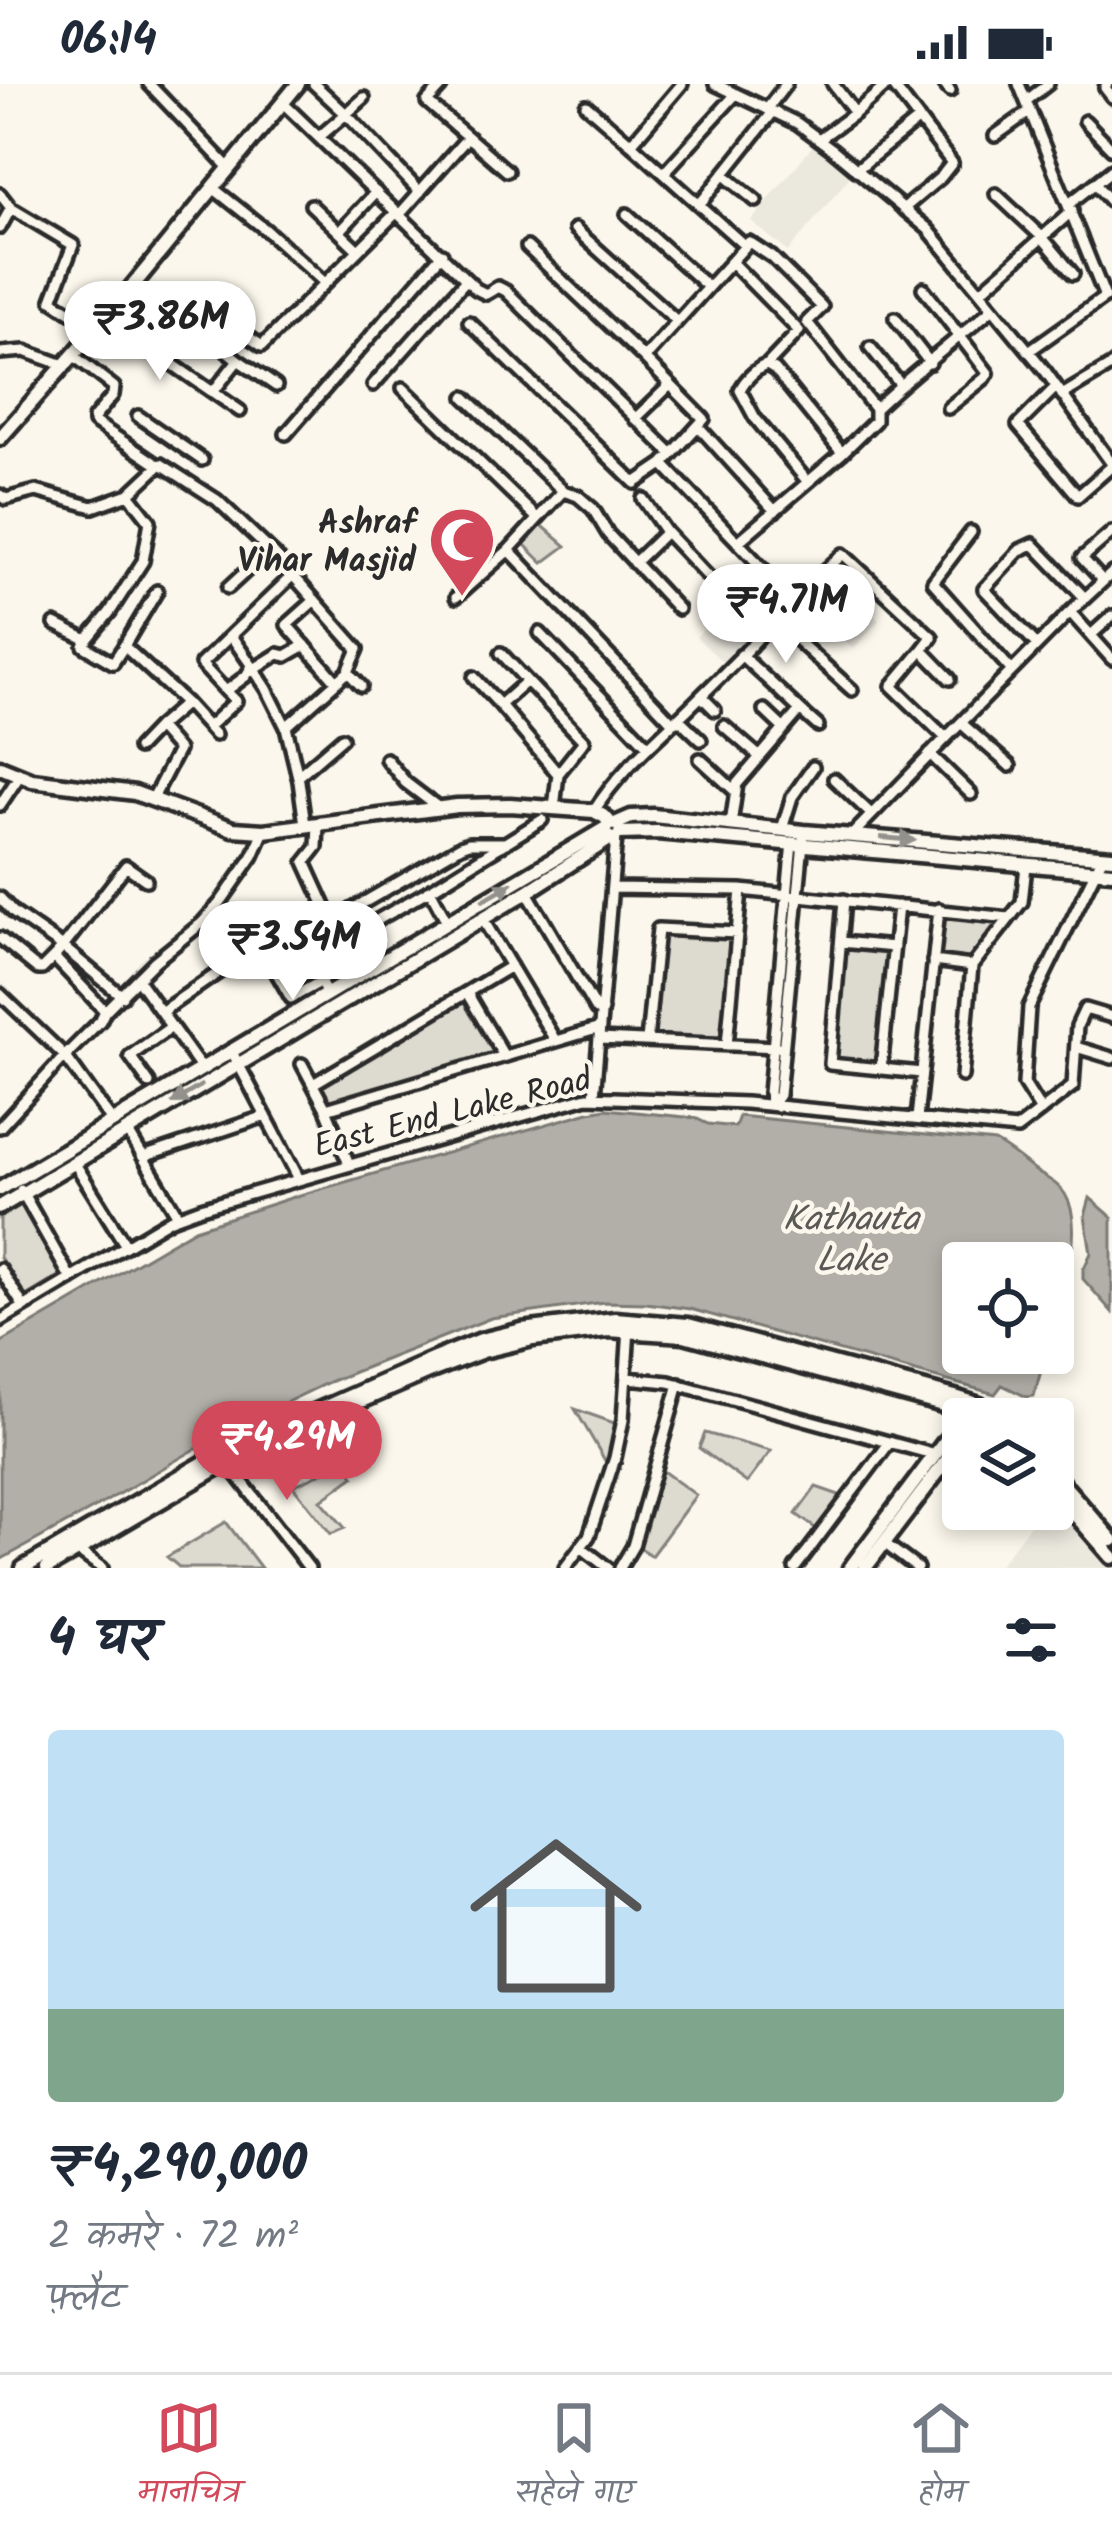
<!DOCTYPE html>
<html lang="hi">
<meta charset="utf-8">
<style>
body{margin:0;font-family:Kalam,"Playpen Sans Deva",sans-serif;background:#f6f6f7;color:#1f2937;height:100vh;display:flex;flex-direction:column;font-size:45px;white-space:nowrap}
*{box-sizing:border-box;margin:0}
p{font-size:39px;color:#747a83}
.icon{flex:none;width:66px;height:66px;fill:none;stroke:currentColor;stroke-width:2;stroke-linecap:round;stroke-linejoin:round}
.map{position:relative;height:1484px;overflow:hidden}
.drawer{display:flex;flex-direction:column;background:#fff;flex:1}
.drawer>*{flex:none}
.fabs{position:absolute;left:942px;top:1158px;display:grid;gap:24px}
.fabs a{display:grid;place-items:center;width:132px;height:132px;border-radius:12px;background:#fff;box-shadow:0 6px 18px #0003;font-size:60px}
.price{position:absolute;translate:-50% -102px;padding:0 27px;border-radius:42px;background:#fff;color:#222;font-size:39px;line-height:78px;filter:drop-shadow(0 3px 6px #0008)}
.price::after{content:'';position:absolute;left:50%;top:72px;width:36px;height:27px;margin-left:-18px;background:inherit;clip-path:polygon(0 0,100% 0,50% 100%)}
.price.current{background:#d1495b;color:#fff}
ul{padding:0;list-style:none}
li{display:grid;align-content:center;gap:24px;height:636px;padding:0 48px}
li+li{border-top:3px solid #e0e1e3}
li span{display:grid;place-items:center;height:372px;border-radius:12px;color:#555}
li>.icon{margin-inline-start:auto}
span .icon{width:216px;height:216px;fill:#fffc;stroke-width:1}
li b{font-size:51px}
h2{display:flex;justify-content:space-between;align-items:center;height:144px;padding:0 48px;font-size:51px}
.status{display:flex;justify-content:space-between;align-items:center;height:84px;padding:0 60px;background:#fff;direction:ltr}
.status svg{height:33px;fill:currentColor}
.menu{display:flex;justify-content:space-around;align-items:center;height:168px;border-top:3px solid #e0e1e3;background:#fff;font-size:33px;color:#747a83}
.menu a{display:grid;justify-items:center;gap:6px}
.menu .current{color:#d1495b}
.map>svg:first-child{display:block}
.built{fill:#ebe8de}
.green{fill:#dddad0;stroke:#84827e;stroke-width:3}
.water{fill:#b1afa7;stroke:#7b7a75;stroke-width:3}
.lines{fill:none;stroke-linecap:round;stroke-linejoin:round}
.street-casing{stroke:#2b2b2b;stroke-width:18}
.secondary-casing{stroke:#2b2b2b;stroke-width:21}
.street{stroke:#fbf7ec;stroke-width:9}
.secondary{stroke:#fbf7ec;stroke-width:12}
.oneway{fill:#93918c}
.labels{text-anchor:middle;stroke-width:9;stroke-linejoin:round;paint-order:stroke}
.poi-label{font-size:33px;font-weight:bold;fill:#2b2b2b;stroke:#fbf7ec;text-anchor:end}
.street-label{font-size:33px;fill:#2b2b2b;stroke:#fbf7ec}
.water-label{font-size:36px;font-style:italic;fill:#5a5956;stroke:#fbf7ec}
</style>
<div class="status"><b>06:14</b><svg viewBox="0 0 49 12"><path d="M0 12V9h3v3zM5 12V6h3v6zM10 12V3h3v9zM15 12V0h3v12zM26 1h20v11H26zM47 4h2v5h-2z"/></svg></div>
<div class="map">
<svg width="1112" height="1484" viewBox="0 0 1112 1484">
<rect width="100%" height="100%" fill="#fbf7ec"/>
<filter id="ink" filterUnits="userSpaceOnUse"><feTurbulence type="fractalNoise" baseFrequency=".00833" numOctaves="2"/><feDisplacementMap in="SourceGraphic" scale="24" xChannelSelector="R" yChannelSelector="G"/><feConvolveMatrix kernelMatrix="1 2 1 2 8 2 1 2 1" color-interpolation-filters="sRGB"/></filter>
<g filter="url(#ink)">
<path class="built" d="M816 58 853 89 788 168 751 137Z
M830 490 879 536 853 565 804 519Z
M719 532 747 561 727 582 696 553Z
M1053 1416 1112 1483V1484H997L1042 1425H1053Z"/>
<path class="green" d="M537 437 566 462 543 479 520 456Z
M942 830 1001 836 970 878 938 875Z
M662 850 732 853 723 956 651 953Z
M845 862 888 866 877 980 834 976Z
M465 915 497 971 329 1020 319 1002Z
M23 1120 64 1189 24 1213 0 1173V1134Z
M575 1325 617 1340 607 1380Z
M705 1349 771 1367 747 1399 699 1364Z
M345 1378 354 1392 321 1416 345 1444 331 1450 293 1402Z
M660 1385 696 1411 651 1472 637 1461Z
M816 1403 845 1413 819 1447 796 1430Z
M226 1438 261 1484H180L167 1473Z"/>
<path class="water" d="M606 1025 695 1034 708 1040 735 1043 739 1032 995 1058C1010 1066 1021 1076 1034 1086 1045 1094 1057 1098 1065 1110 1086 1144 1063 1207 1053 1242V1179H963V1269H1046L1034 1312 1027 1313 1002 1301 995 1310 690 1225 646 1219 604 1218 491 1234 329 1298 228 1346 98 1422 0 1476V1259L195 1145 300 1111 589 1028Z
M1090 1114 1112 1133V1228L1083 1195V1186L1091 1169 1085 1132Z"/>
<g class="lines">
<g class="street-casing">
<path id="street" d="M149 0 229 84
M314 0 346 30 364 14
M438 0 441 3 427 18 468 53
M682 0 631 60 745 162
M715 0 797 39 832 65 928 145 1046 288 1112 380
M892 0 952 79 941 93 903 125
M944 0 950 7
M1019 0 1105 213 1029 267
M1107 0 1105 4 1112 13
M1026 17 1048 0
M283 19 476 205 486 210 498 203 506 207 672 370
M586 21 631 60
M767 25 786 0
M855 29 888 0
M1085 37 1112 65
M995 52 1030 27
M319 53 346 30 420 108
M819 55 855 29 833 0
M856 86 919 35
M664 89 736 10
M724 91 756 117
M1096 101 1112 119
M213 104 266 146 325 199
M0 110 11 124 0 144
M996 110 1042 153 1073 190
M1069 120 1112 86
M311 121 357 165
M699 121 773 28
M11 124 73 161 52 216 96 245
M400 130 468 53 507 87
M627 130 708 203
M575 145 677 237
M340 147 376 108
M527 163 644 274
M731 178 799 247 767 281
M923 204 988 289 985 294 948 324
M980 208 1072 127
M106 234 240 327
M895 234 930 279
M469 238 635 399 663 380
M201 246 238 276 213 308
M243 249 262 262 397 128
M870 263 900 300
M0 269 25 267 64 281
M73 271 114 303 113 311 94 334V338L159 382
M238 276 276 302
M373 301 466 196
M1056 303 1018 341 1078 412 1112 382
M403 304 537 434
M1062 311 1112 281
M465 313 563 407 578 412 593 425 608 450 678 525
M875 325C912 289 954 258 993 224
M138 332 202 376
M635 335 670 301
M698 342 775 427
M286 350 442 170
M807 397 755 334 740 306C744 297 757 283 767 281L775 286 842 369
M563 407 509 466 673 639
M0 411 6 415 36 407 93 423 129 410 161 380 217 416 274 470 358 565 348 588
M643 415 666 448 762 550
M971 448 933 498 1012 587
M634 479 666 448
M1103 497 1082 474 1112 448
M228 504 269 466
M456 513 509 466
M315 516 287 541 337 598
M793 516 843 470 932 553 922 566
M1070 528 1112 489
M775 536 852 606
M55 540 87 556 110 528 143 477 150 437 129 410
M540 549 648 662
M1091 551 1112 532
M231 552 252 582 246 592 226 607 201 580 293 491
M87 556 84 562 113 579 124 562 186 619 158 643 178 666 152 716
M1037 561 984 505 1020 466 1033 460 1085 514
M124 562 157 507
M501 569 527 597
M741 571 800 626
M252 582 267 605 286 643
M254 585 278 570 286 572 305 561
M474 593 500 621
M701 612 715 626
M186 619 215 651
M764 626 784 645
M678 634 701 656
M961 639 1010 682
M724 642 760 673
M208 643 236 617 226 607
M946 654 1070 528 1112 575
M138 664 158 643
M930 670 971 710
M386 675 406 699 439 724
M700 675 735 707
M298 692 342 654
M834 695 871 730
M0 721 20 691
M554 724 558 690 500 621 527 597 584 657 558 690
M594 727C622 682 665 649 702 611 733 581 764 549 793 516L663 380 704 335 644 274 749 158 772 173 822 223 807 238 875 325V337L842 369 738 458
M318 739 317 763 305 778 357 892
M731 740 737 700 800 626 818 642
M305 741 299 697 286 643 348 588 361 602
M782 745 792 713 813 683
M852 751 946 654 892 602 922 566 950 595
M613 804 741 806 1009 834
M430 806 542 736
M527 808 596 926H602
M0 814 14 829 63 863 54 873 105 927 100 937 65 972 112 1037
M844 816 830 980 922 989
M444 832 430 806 360 846H355L348 832 351 826 461 762 469 759H506
M482 834 555 956
M0 854 38 885H42L54 873
M841 858 894 863
M933 877 972 882 1022 818 1026 782
M138 896 201 984
M320 898 291 914 267 872 320 838 338 866 342 879 320 898 327 910
M467 909 504 972
M0 910 65 972 0 1043
M122 912 63 863 126 782 146 796
M105 927 155 877 202 839 220 819 253 772 264 747
M161 928 241 873 326 825
M599 955 778 963
M647 957 658 845 737 849
M727 961 741 806
M1076 963 1112 974
M231 966 299 1095
M302 980 326 1025 349 1080
M881 985 898 822
M962 992 972 882
M149 999 130 972 171 943
M313 1000 511 882
M594 1013 616 753
M772 1021 769 1009 792 758
M772 1021 779 1011 804 748
M326 1025 600 944
M1041 1027 1024 1000 1029 923 1103 772
M917 1035 939 825
M127 1046 178 1132
M143 1073 266 1032
M74 1078 126 1162
M21 1106 71 1195
M0 1185 24 1223
M0 1237 171 1135 201 1124 587 1013 746 1019 1017 1045 1073 1002 1077 942 1085 925 1112 933
M627 1294 669 1298 936 1371
M227 1378 309 1484
M884 1459 917 1484
M581 1463 608 1484
M77 1466 102 1484
M565 1484 589 1452 615 1374 623 1336 629 1244
M620 1484 633 1462 679 1300
M795 1484 890 1358"/>
</g>
<g class="secondary-casing">
<path id="secondary" d="M0 354 113 226 298 0
M0 683 32 696 135 709 233 745 264 747 457 722 510 721 594 727 605 733 611 740
M615 740 631 733 653 732 804 748 1112 773
M620 749 657 748 1112 788
M0 1105 606 744
M0 1123 527 808 611 754
M1053 1389 1112 1456
M1053 1405 1112 1473
M23 1484 219 1370 434 1275 481 1256 522 1246 615 1235 688 1241 955 1313 980 1321 1002 1335
M47 1484 250 1365 426 1289 483 1267 533 1255 608 1246 684 1251 950 1323 980 1335
M850 1484 967 1328 974 1325
M865 1484 963 1355"/>
</g>
<use href="#street" class="street"/>
<use href="#secondary" class="secondary"/>
</g>
<defs><path id="oneway-solid" d="M-6-.8H1V-3.2L6.5 0L1 3.2V.8H-6Z" transform="scale(3)"/></defs>
<g class="oneway">
<use href="#oneway-solid" transform="translate(898 755) rotate(5)"/>
<use href="#oneway-solid" transform="translate(497 808) rotate(-31)"/>
<use href="#oneway-solid" transform="translate(187 1010) rotate(149)"/>
</g>
</g>
<defs>
<g id="mosque-pin" transform="scale(3.45)"><path d="M0 17L-7.5 6A9.5 9.5 0 1 1 7.5 6Z" fill="#d1495b" stroke="#fbf7ec"/><path d="M3.5-4.9A6 6 0 1 0 3.5 4.9A5 5 0 1 1 3.5-4.9Z" fill="#fff"/></g>
</defs>
<g fill-rule="evenodd">
<use href="#mosque-pin" x="462" y="456"/>
</g>
<g class="labels">
<g class="poi-label">
<text x="416" y="449">Ashraf<tspan x="416" dy="38">Vihar Masjid</tspan></text>
</g>
<g class="street-label">
<text transform="translate(452 1027) rotate(-14)" y="12">East End Lake Road</text>
</g>
<g class="water-label">
<text x="851" y="1146">Kathauta<tspan x="851" dy="41">Lake</tspan></text>
</g>
</g>
</svg>
<div class="fabs">
<a><svg class="icon" aria-label="locate" viewBox="0 0 24 24"><circle cx="12" cy="12" r="6"/><path d="M12 2v4M12 18v4M2 12h4M18 12h4"/></svg></a>
<a><svg class="icon" aria-label="layers" viewBox="0 0 24 24"><path d="M12 4l9 5-9 5-9-5zM3 14l9 5 9-5"/></svg></a>
</div>
<b class="price" style="left:160px;top:299px">₹3.86M</b>
<b class="price" style="left:786px;top:582px">₹4.71M</b>
<b class="price" style="left:293px;top:919px">₹3.54M</b>
<b class="price current" style="left:287px;top:1419px">₹4.29M</b>
</div>
<section class="drawer">
<h2>4 घर<svg class="icon" aria-label="filters" viewBox="0 0 24 24"><path d="M4 7h16M4 17h16"/><circle cx="9" cy="7" r="2"/><circle cx="15" cy="17" r="2"/></svg></h2>
<ul>
<li><span style="background:linear-gradient(#bfe0f5 75%,#7fa58c 0)"><svg class="icon" aria-label="home" viewBox="0 0 24 24"><path d="M3 11l9-7 9 7M6 9v11h12V9"/></svg></span><div><b>₹4,290,000</b><p>2 कमरे · 72 m²</p><p>फ़्लैट</p></div></li>
</ul>
</section>
<nav class="menu">
<a class="current"><svg class="icon" aria-label="map" viewBox="0 0 24 24"><path d="M3 6l6-2 6 2 6-2v14l-6 2-6-2-6 2zM9 4v14M15 6v14"/></svg>मानचित्र</a>
<a><svg class="icon" aria-label="saved" viewBox="0 0 24 24"><path d="M7 4h10v16l-5-4-5 4z"/></svg>सहेजे गए</a>
<a><svg class="icon" aria-label="home" viewBox="0 0 24 24"><path d="M3 11l9-7 9 7M6 9v11h12V9"/></svg>होम</a>
</nav>
